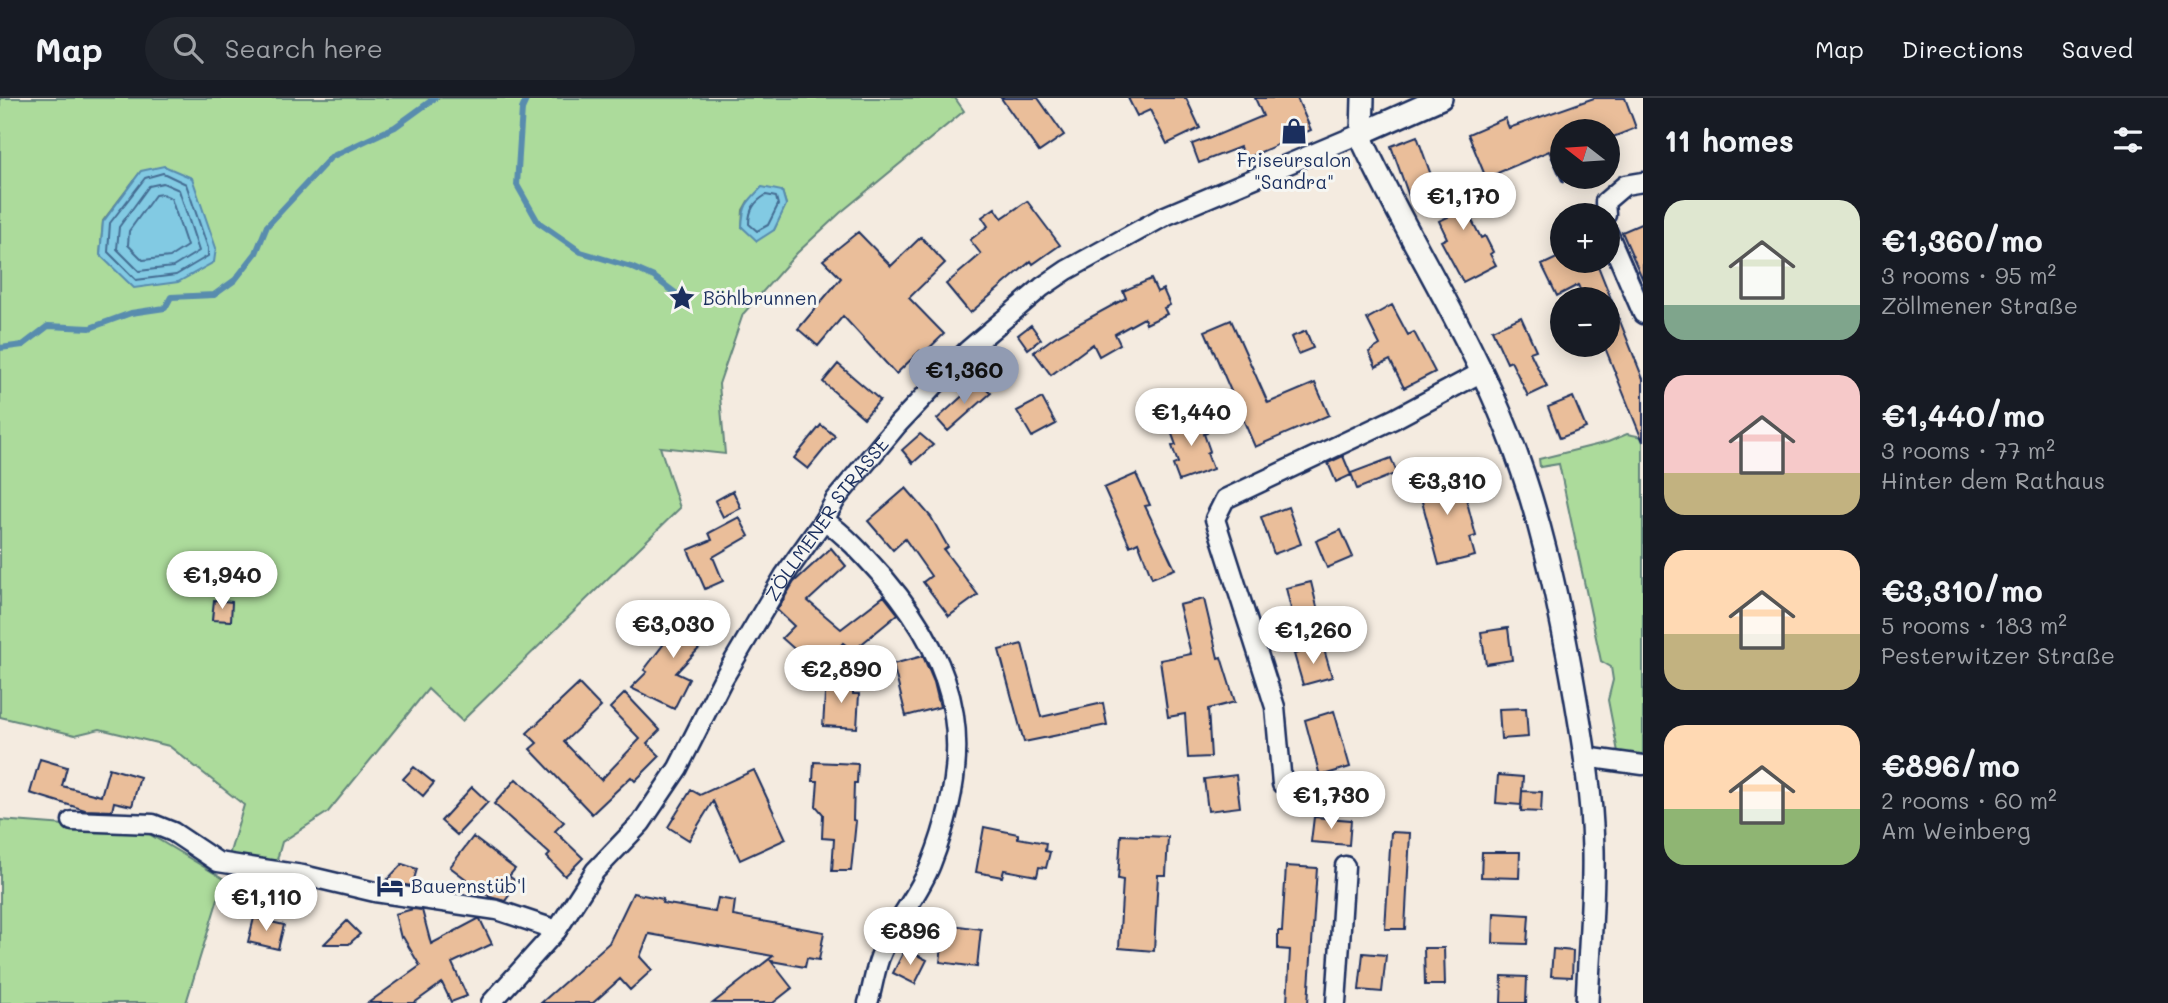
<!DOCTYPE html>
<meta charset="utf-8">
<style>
body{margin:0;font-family:Mali,sans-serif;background:#20242c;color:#f1f3f6;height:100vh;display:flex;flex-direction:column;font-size:26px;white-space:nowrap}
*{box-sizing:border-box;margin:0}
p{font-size:23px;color:#9ea1a6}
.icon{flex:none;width:38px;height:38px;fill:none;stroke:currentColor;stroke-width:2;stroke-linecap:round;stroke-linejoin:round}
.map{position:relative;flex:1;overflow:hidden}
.details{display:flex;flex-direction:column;background:#171b24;width:525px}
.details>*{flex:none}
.needle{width:46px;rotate:287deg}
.controls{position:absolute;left:1550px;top:21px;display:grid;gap:14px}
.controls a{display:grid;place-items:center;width:70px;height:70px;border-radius:50%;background:#171b24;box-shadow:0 4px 18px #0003;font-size:35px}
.price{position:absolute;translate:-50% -60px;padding:0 16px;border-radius:24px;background:#fff;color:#222;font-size:23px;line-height:46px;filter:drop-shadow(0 2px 4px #0008)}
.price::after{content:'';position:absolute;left:50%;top:42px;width:21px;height:16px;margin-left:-10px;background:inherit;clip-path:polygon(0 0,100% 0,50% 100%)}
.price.active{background:#919bb2;color:#111}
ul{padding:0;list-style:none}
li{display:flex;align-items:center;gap:21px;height:175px;padding:0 21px}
li span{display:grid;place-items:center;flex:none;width:196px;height:140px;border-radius:21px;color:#555}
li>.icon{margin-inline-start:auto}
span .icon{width:84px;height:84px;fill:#fffc;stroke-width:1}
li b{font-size:30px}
h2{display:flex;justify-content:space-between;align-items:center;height:84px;padding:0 21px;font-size:30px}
header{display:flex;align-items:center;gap:42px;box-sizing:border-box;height:98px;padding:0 35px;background:#171b24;border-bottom:2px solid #363941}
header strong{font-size:33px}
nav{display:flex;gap:38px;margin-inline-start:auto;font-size:24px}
.search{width:490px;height:63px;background:#20242c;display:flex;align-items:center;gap:18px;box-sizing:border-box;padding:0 24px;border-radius:38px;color:#9ea1a6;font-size:26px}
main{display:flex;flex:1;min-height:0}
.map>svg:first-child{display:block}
.green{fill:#acdb9b;stroke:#64857c;stroke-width:2;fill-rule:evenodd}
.water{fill:#82cae3;stroke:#598cae;stroke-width:2}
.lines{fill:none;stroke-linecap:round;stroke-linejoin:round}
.shore{stroke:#446d93;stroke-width:2}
.stream{stroke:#598cae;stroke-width:6}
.building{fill:#eabe9a;stroke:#1b2f5e;stroke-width:2}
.minor-casing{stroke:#1b2f5e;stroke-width:23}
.tertiary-casing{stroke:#1b2f5e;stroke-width:26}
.minor{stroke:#f6f6f2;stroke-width:18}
.tertiary{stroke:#f6f6f2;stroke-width:21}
.labels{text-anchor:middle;stroke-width:6;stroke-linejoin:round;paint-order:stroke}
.poi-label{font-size:19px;fill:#1b2f5e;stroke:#f6f6f2;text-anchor:start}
.street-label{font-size:19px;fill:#1b2f5e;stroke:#f6f6f2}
</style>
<header>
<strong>Map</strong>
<div class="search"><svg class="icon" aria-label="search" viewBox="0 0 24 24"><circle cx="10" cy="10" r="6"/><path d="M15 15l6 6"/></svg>Search here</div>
<nav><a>Map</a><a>Directions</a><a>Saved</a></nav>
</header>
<main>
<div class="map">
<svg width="1643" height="905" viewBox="0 0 1643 905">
<rect width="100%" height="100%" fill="#f4ebe0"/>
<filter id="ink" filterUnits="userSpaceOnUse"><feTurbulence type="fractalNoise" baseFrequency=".0143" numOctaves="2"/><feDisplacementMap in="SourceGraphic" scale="14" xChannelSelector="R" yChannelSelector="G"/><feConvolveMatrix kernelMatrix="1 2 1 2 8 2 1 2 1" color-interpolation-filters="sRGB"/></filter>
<g filter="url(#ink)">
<path class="green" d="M0 0H955L964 13 840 115 797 155 743 216 719 286 725 356 660 349 680 410 462 623 428 591 328 714 282 744 275 769 228 761 244 707 169 648 100 631 75 637 0 619ZM141 73 100 157 103 123ZM782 93 786 106 774 132 742 129 743 112 748 103Z
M1627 336 1643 339V657L1618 654 1608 602 1613 582 1611 569 1601 563 1559 366 1540 369 1539 361 1608 344Z
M0 722 144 733 224 781 186 905H0Z"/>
<path class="water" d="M164 68 192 80 216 150 214 164 178 184 134 190 100 157 103 124 141 73Z
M762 89 782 93 786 107 774 132 757 143 742 129C743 107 747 104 762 89Z"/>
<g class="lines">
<path class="shore" d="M163 75 186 86 208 150V158L176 177 136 182 108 154 110 125 145 80Z
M163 85 179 92 199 153 173 169 139 173 117 151 119 129 149 88Z
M162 96 171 100 187 148 170 159 143 162 128 147 129 133 155 97Z
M766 97 776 99 778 107 768 127 757 133 749 126C749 112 754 104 766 97Z"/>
<path class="stream" d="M527 0 522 11 517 87 538 124 581 154 631 169 654 179 682 200
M0 250 23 247 48 228 90 230 131 215 165 210 171 199 214 197 235 182 256 155 267 128 331 59 395 29 435 0"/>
</g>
<path class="building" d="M1001 0H1038L1064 37 1039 54Z
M1128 0H1186L1200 30 1167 46 1150 12 1137 18Z
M1255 0H1297L1311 32 1245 61 1240 49 1199 65 1192 46 1208 40V41L1263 18Z
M1594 0H1625L1636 30 1608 41V33H1563V85L1549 53 1486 80 1468 36 1505 20 1509 30Z
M1417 38 1436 91 1410 101 1391 48Z
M1464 77 1475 104 1465 109 1481 140 1485 138 1493 154 1490 156 1496 167 1463 184 1441 143 1447 140 1439 123 1450 118 1437 88Z
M1027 103 1060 147 1033 166 1031 163 970 215 946 186 981 156 970 142 988 128 982 119 995 110 1002 120Z
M1643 125V182L1622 134Z
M858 134 891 168 921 139 945 165 909 200 944 236 923 256 920 253 896 276 843 218 818 248 798 231 841 180 823 162Z
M1563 157V163H1596L1643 281V344L1604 247H1608V201H1584L1578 187 1557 198 1542 167Z
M1151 181 1157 194 1163 191 1170 207 1164 210 1167 216 1146 226 1144 220 1115 236 1120 246 1099 258 1093 246 1051 277 1034 254 1056 238 1126 200 1123 193Z
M1392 207 1408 237 1414 234 1435 274 1404 290 1390 262 1376 269 1369 254 1380 247 1367 221Z
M1521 219 1536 252 1530 254 1547 289 1528 298 1511 263 1507 265 1492 232Z
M1231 222 1268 305 1315 285 1329 317 1255 349 1205 233Z
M1031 227 1041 241 1028 251 1018 237Z
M1306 233 1313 250 1298 256 1291 239Z
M838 266 880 302 864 320 823 284Z
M979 283 991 295 948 333 937 321Z
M1573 299 1586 330 1560 340 1548 309Z
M1042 300 1056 326 1032 339 1017 313Z
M1200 317 1207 335 1204 336 1210 353 1207 355 1213 371 1179 383 1173 367 1178 365 1172 348 1176 347 1169 328Z
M821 327 835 338 808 371 794 360Z
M920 336 933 347 913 365 902 352Z
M1343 358 1351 377 1336 384 1328 365Z
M1391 360 1397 375 1357 391 1351 375Z
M1452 371 1457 390 1463 389 1476 438 1470 440 1475 458 1439 467 1416 381Z
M1136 376 1150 407 1145 408 1175 471 1152 480 1138 444 1130 448 1104 390Z
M906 390 931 419 948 449 944 452 978 497 949 518 923 484 931 478 905 441 893 452 868 423Z
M733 393 741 410 723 419 715 403Z
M1288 409 1301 446 1274 456 1261 419Z
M739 419 749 438 713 459 723 483 705 491 688 452 712 442 709 435Z
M1341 432 1353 459 1327 470 1316 443Z
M831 450 846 468 808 503 841 531 884 498 898 516 853 553 843 545 815 577 795 560 799 555 782 540 794 528 777 512 794 484Z
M1311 484 1318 513 1293 519 1286 490Z
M1204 501 1218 560 1221 559 1235 604 1208 611 1211 659 1188 660 1185 616 1168 619 1160 562 1191 556 1179 507Z
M214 502 232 504 231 523 212 522Z
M697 504 704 518 689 527 706 543 676 575 689 581 674 611 631 590 647 574 644 572 669 539 668 538 680 525 671 513Z
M1508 530 1512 562 1486 566 1481 534Z
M1022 546 1041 619 1103 605 1107 627 1024 644 999 552Z
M1323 548 1332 579 1303 587 1294 556Z
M923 558 934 584 940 609 906 618 893 566Z
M826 582 853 584V596H859L857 630 823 628Z
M579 586 601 609 564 644 601 682 640 641 610 610 625 595 660 632 647 645 660 658 635 683 631 679 592 716 530 651 537 645 527 635Z
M1526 610 1528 639 1501 641 1499 611Z
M1334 613 1350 669 1320 678 1305 622Z
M40 661 67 669 62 688 101 698 109 670 140 679 132 708 114 704 112 713 85 712 30 695Z
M814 664 858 666 857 685H854L853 722 856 723 851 773H832L834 741 822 740 823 716 816 708 818 683H813Z
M414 669 434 685 423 698 403 681Z
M754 672 786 741 740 762 713 703 689 742 668 729 691 692 700 697Z
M1236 677 1240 709 1208 713 1204 681Z
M1498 677 1523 679 1521 707 1496 705Z
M516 681 564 724 555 733 583 760 565 778 547 759 550 756 494 706Z
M472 689 488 704 457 737 441 723Z
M1522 693 1542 694 1541 714 1521 713Z
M1314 719 1351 722 1349 747 1311 744Z
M984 729 1018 736V740L1046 745 1045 753 1050 754 1046 770 1039 769 1037 778 1004 772 1002 779 976 774Z
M1391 734 1410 735 1405 831H1385Z
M1121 737 1168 739 1166 777H1158L1154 853 1119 850 1123 782 1118 781Z
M473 739 515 771 509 778 518 785 505 803 490 799 450 769Z
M1482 754H1520L1519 780 1481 779Z
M402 766 417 771 412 788 385 784Z
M1286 768 1317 770 1308 905H1287L1290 852 1278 851V833H1282Z
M633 795 663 801 662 805 715 814 718 800 735 803 733 818 824 834 819 862 807 860 805 869 771 863 792 890 773 905H713L773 858 649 836 640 859 652 872 630 892 620 881 593 905H541L609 845Z
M413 811 422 812 431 846 478 821H480L492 846 452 865 467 898 451 904 442 885 414 905H368L420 868 403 839 401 840 395 816Z
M1494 815 1529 817 1527 846 1493 845Z
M254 820 284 827 278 851 248 844Z
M347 823 360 836 349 846H324Z
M945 826 981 831 977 869 940 864Z
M1424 850H1444L1445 887H1425Z
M905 851 927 862 915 886 893 875Z
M1553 851 1573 853 1572 879 1551 878Z
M1363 855 1386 857 1382 894 1359 892Z
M1502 878 1527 879 1526 905H1501Z"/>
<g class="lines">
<g class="minor-casing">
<g id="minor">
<path d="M1606 117 1605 104 1625 87 1643 84"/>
<path d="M1608 135 1643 216"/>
<path d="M824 422C847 438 866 460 885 481 963 573 975 654 931 766 919 797 895 823 882 854 875 869 873 889 868 905"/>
<path d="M1585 659 1643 667"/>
<path d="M1282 686 1275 609 1215 421 1225 401 1394 321 1482 274"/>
<path d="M72 723 153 726 173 734 218 764 303 777 375 794 497 812 557 832"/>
<path id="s1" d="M491 905 557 832 595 773 641 725 678 670 723 581 784 478 824 422 836 401 898 326 968 252 1042 189 1067 172 1165 118 1362 35"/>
<path d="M1336 905 1345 768"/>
</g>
</g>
<g class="tertiary-casing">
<path id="tertiary" d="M1363 0 1362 35 1364 46C1409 143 1469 234 1508 334 1539 412 1557 496 1572 579 1582 636 1592 694 1593 752 1594 803 1589 854 1587 905
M1362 35 1441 0"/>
</g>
<use href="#minor" class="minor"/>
<use href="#tertiary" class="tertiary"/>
</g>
</g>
<defs>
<g id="shop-bare" transform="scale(2.1)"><path d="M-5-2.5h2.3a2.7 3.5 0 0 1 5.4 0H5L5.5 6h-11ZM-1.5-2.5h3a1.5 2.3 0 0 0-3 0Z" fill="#1b2f5e" stroke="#f6f6f2" stroke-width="2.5" paint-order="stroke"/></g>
<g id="sight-bare" transform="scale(2.1)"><path d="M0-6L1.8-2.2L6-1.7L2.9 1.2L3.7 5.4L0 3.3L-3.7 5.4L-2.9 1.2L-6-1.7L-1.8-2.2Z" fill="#1b2f5e" stroke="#f6f6f2" stroke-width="2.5" paint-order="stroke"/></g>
<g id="hotel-bare" transform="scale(2.1)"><path d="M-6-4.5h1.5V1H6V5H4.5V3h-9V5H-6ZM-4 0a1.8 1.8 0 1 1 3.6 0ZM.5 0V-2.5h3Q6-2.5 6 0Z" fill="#1b2f5e" stroke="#f6f6f2" stroke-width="2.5" paint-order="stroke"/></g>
</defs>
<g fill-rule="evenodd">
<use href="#shop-bare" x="1294" y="33"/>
<use href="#sight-bare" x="682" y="200"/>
<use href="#hotel-bare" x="390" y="788"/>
</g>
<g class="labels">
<g class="poi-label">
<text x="1294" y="69" text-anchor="middle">Friseursalon<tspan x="1294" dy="22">"Sandra"</tspan></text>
<text x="703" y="207">Böhlbrunnen</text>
<text x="411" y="795">Bauernstüb'l</text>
</g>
<g class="street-label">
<text dy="7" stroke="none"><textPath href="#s1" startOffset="592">ZÖLLMENER STRASSE</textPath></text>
</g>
</g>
</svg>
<div class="controls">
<a><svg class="needle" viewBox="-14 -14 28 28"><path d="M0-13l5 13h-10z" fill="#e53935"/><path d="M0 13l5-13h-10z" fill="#9ea1a6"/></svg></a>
<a>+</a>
<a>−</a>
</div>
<b class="price" style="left:1463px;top:134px">€1,170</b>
<b class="price active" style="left:964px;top:308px">€1,360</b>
<b class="price" style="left:1191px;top:350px">€1,440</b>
<b class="price" style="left:1447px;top:419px">€3,310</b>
<b class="price" style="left:222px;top:513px">€1,940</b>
<b class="price" style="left:673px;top:562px">€3,030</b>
<b class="price" style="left:1313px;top:568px">€1,260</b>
<b class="price" style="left:841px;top:607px">€2,890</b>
<b class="price" style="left:1331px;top:733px">€1,730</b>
<b class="price" style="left:266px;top:835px">€1,110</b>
<b class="price" style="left:910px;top:869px">€896</b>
</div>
<section class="details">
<h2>11 homes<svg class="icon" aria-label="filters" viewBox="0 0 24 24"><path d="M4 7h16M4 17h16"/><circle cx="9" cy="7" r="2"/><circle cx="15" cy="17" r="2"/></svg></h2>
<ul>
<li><span style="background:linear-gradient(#dfe7d0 75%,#7fa58c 0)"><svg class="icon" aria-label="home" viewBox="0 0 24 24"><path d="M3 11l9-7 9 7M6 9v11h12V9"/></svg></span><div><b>€1,360/mo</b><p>3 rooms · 95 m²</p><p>Zöllmener Straße</p></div></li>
<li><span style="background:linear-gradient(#f6c9c9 70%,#c2b280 0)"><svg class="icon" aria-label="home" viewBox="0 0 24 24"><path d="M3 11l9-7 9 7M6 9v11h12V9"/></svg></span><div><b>€1,440/mo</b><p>3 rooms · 77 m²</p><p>Hinter dem Rathaus</p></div></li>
<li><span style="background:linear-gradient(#ffd9b3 60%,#c2b280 0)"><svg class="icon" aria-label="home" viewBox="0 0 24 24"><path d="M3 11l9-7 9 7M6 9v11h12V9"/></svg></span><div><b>€3,310/mo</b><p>5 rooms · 183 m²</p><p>Pesterwitzer Straße</p></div></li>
<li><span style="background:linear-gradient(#ffd9b3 60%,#8fb573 0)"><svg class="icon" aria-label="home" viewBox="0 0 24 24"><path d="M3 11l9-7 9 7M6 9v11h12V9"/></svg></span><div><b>€896/mo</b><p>2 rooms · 60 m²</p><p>Am Weinberg</p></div></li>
</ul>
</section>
</main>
